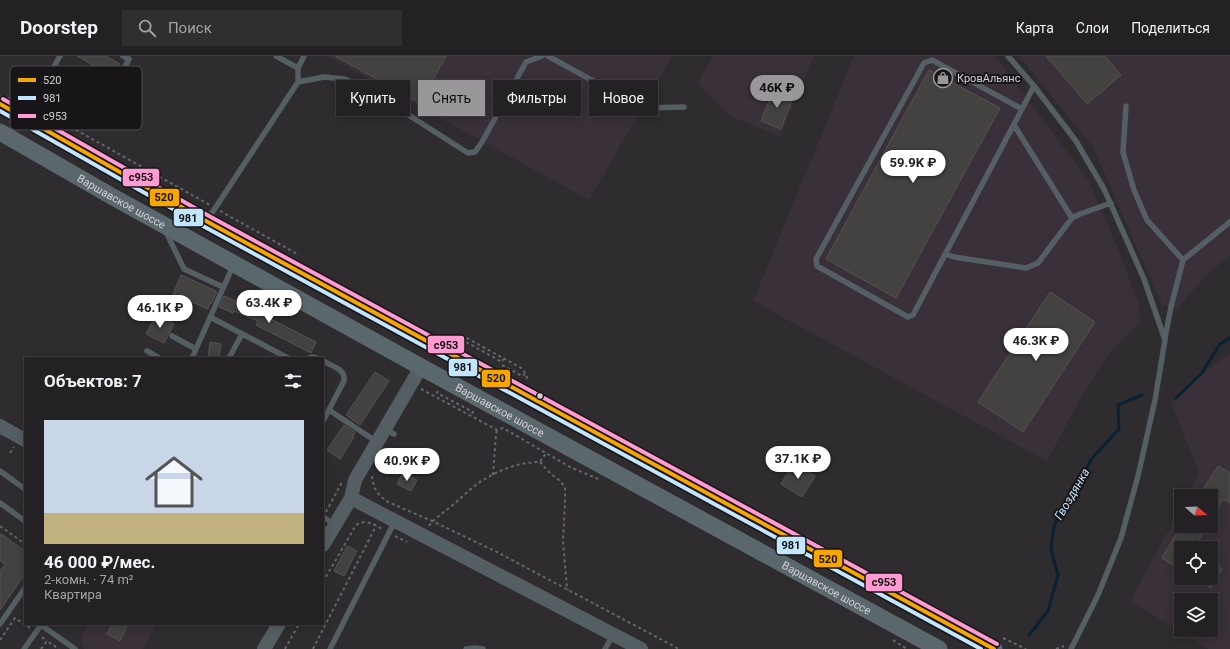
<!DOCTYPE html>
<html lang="ru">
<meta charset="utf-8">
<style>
body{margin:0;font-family:Roboto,sans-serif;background:#2f2e30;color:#f1f3f6;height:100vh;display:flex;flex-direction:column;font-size:15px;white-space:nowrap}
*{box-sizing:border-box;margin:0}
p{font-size:13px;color:#a3a3a6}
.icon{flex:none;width:22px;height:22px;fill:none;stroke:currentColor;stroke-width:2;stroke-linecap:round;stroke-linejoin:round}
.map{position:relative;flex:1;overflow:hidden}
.details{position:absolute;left:24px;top:301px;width:300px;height:268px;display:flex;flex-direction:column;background:#232123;border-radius:0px;box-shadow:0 2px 10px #0003,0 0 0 1px #403e41}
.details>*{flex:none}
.top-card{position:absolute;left:336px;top:24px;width:380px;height:36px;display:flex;gap:8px}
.needle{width:26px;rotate:109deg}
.controls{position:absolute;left:1174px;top:433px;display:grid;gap:8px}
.controls a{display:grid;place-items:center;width:44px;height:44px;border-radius:0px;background:#232123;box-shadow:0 2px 10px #0003,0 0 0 1px #403e41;font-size:20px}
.price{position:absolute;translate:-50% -34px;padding:0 9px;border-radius:14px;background:#fff;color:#222;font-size:13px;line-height:26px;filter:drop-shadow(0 1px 2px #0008)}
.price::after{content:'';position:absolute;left:50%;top:24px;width:12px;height:9px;margin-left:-6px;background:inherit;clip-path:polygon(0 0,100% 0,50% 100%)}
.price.current{background:#9a979a;color:#111}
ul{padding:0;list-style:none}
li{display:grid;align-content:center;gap:8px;height:212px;padding:0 20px}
li span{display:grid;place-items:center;height:124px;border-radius:0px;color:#555}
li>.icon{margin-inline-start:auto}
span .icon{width:72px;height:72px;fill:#fffc;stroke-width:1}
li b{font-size:17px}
h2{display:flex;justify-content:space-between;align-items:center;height:48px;padding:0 20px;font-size:17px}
.pill{padding:0 14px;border-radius:0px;background:#232123;box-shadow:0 2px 10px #0003,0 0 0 1px #403e41;font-size:14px;line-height:36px}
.pill.current{background:#9a979a;color:#111}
header{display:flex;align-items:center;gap:24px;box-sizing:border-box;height:56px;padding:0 20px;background:#232123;border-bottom:1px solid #403e41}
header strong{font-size:19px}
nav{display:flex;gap:22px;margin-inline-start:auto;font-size:14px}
.search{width:280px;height:36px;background:#2f2e30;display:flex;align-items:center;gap:10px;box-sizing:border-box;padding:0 14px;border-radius:0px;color:#a3a3a6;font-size:15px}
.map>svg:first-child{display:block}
.built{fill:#393039;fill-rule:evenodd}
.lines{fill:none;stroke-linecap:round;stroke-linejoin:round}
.stream{stroke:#092133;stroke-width:3}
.building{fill:#444141;stroke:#555253}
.path{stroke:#61686b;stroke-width:2;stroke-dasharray:3 3;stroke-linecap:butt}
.service{stroke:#545f64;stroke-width:5.5}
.tertiary{stroke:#545f64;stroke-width:14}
.primary{stroke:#5a686e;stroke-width:17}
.bus-1-casing{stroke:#171517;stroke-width:7}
.bus-2-casing{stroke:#171517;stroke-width:7}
.bus-3-casing{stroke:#171517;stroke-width:7}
.bus-1{stroke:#f7a600;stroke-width:4}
.bus-2{stroke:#c2e6ff;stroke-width:4}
.bus-3{stroke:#ff9ad2;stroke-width:4}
.bus-dot{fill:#d4d0d4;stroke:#171517;stroke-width:1.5}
.labels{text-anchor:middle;stroke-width:4;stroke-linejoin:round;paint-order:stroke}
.poi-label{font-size:11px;fill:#d4d0d4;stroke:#171517;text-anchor:start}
.street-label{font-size:11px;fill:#d4d0d4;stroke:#171517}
.water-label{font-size:12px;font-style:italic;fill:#c3e1fb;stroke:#171517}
.key{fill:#171517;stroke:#504d50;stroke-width:1}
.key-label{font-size:11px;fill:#d4d0d4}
.line-badge{stroke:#171517;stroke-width:1.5}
.pale-badge-label{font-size:11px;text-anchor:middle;font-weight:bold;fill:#111}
</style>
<header>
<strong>Doorstep</strong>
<div class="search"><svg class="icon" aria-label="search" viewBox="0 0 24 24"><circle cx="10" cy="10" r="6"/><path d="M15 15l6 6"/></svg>Поиск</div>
<nav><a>Карта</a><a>Слои</a><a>Поделиться</a></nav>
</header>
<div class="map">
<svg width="1230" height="593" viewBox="0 0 1230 593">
<rect width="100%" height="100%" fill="#2f2c2f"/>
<path class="built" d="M327 0H672L589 144Z
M713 0H814L780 80 730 60 698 27Z
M854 0H995L1089 125 1119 196 1139 248 1140 266 1107 300 1078 347 1047 405 753 245Z
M1019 0H1230V200L1212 214 1185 243 1178 255 1171 251 1162 249 1093 91Z
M1230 297V593H1209L1130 545 1181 452V470H1211V440H1187L1199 417 1171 347 1202 318ZM1181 492H1211V522H1181ZM1181 544H1211V574H1181Z
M89 568H156L143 593H84L81 584Z"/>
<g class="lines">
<path class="stream" d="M1176 342 1202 317 1220 288 1230 282
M1029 579 1048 555 1058 519 1051 493 1054 470 1063 451 1093 401 1119 373 1118 349 1142 339"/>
</g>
<path class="building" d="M77 0H106L120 8 113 20H112Z
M335 0H446L420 47Z
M1046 0H1105L1121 19 1087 48Z
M929 14 1000 52 896 242 826 203Z
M474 23 485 28 478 44 466 38Z
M774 33 793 41 781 73 761 65Z
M181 219 216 235 215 236H217L211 248 210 247 208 253 173 238Z
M1050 236 1095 266 1023 376 978 346Z
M224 240 260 255 259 257 316 286 311 297 256 269 258 265 234 255 233 257 219 251Z
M156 259 174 268 164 287 146 278Z
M210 286 221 288 219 302H208Z
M375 316 389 325 360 369 346 359Z
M344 369 355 376 353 380 354 381 340 403 327 394Z
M793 407 815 420 802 441 781 428Z
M1218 410 1230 417V447L1223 443 1211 464V440H1199Z
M403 417 417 424 411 435 397 428Z
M1181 470H1207L1194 492H1181V514L1162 502Z
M0 477 25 495V518L0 554V515L5 508 0 505Z
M347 490 357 495 344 520 334 515Z
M1211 506 1222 513 1211 532 1195 522H1211Z
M112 568H128L120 585 107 578Z"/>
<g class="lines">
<path class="path" d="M60 65 210 149
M220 155 299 199
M449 282 465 281 523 313 528 324
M466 290 464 289 466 286 502 306 503 303
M502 309 522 320 525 318
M421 333 497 374 503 372 570 411 598 423
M438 335 437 337 473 356 470 360
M10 397 14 391
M540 406 550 417 560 425 565 431V446L563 486 567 532 568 534
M493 419 496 378 497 374
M372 420 374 431 380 440 388 446 432 465 497 496 679 593
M326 456 342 426
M0 470 25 488
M429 470C434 462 442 458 449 452 459 444 468 435 477 428 496 415 518 406 540 406L546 397
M395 480 407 486
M323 526 356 469C365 463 374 468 382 473
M42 581 47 585
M1003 582 1026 593
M0 584 15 562 30 572
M893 584 907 593
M41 593 47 585 59 593
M285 593 299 568
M313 593 376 470
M1056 593 1064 590"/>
<path class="service" d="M276 0 298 12
M548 0 642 52 684 51
M1008 0 1034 30 1076 85 1104 133 1144 223 1165 284 1155 344 1138 420 1121 482 1098 539 1071 593
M298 26 324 21 345 23 374 37 468 97 475 96 482 86 526 6 542 0
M4 45 25 41 32 36 38 26 51 16 60 0
M1126 50 1123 96 1134 134 1147 164 1183 204
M1022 53 932 4 924 7 816 203 817 210 908 261 913 259 1022 53 1034 30
M1014 69 1072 162
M55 75C50 59 49 57 56 42 65 19 74 26 94 26 102 26 111 24 119 23L129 3 123 0
M208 163 298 26V12L304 0
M166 176 184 213 223 231
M945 198 954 201 1026 212 1038 207 1072 162 1080 158 1111 147
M210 261 288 302
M172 280 196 293
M1165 282 1171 251 1183 204 1230 166
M147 295 159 302
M192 302 233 210
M229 302 242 278
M309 302 313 301 317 302
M323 305C332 310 346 313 344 325L323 365
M329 354 377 386
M385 373 394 378
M0 415 25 433
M0 447 25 465
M323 461 334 468
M0 568 25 532
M24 593 41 569 75 593
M330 593 395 465
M466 593 475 592 483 593
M605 593 613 579"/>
<path class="tertiary" d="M0 370 25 384
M351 442 641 593
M323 489 351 442 355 424 421 311
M264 593 279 568"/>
<g class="primary">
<path d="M0 48 206 165 994 593"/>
<path id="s1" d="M0 76 113 141 421 311 939 593"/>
</g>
<g class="bus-1-casing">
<path id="bus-1" d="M0 48 206 165 994 593"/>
</g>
<g class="bus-2-casing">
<path id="bus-2" d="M0 55 203 170 981 593"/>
</g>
<g class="bus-3-casing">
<path id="bus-3" d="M3 43 209 160 997 588"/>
</g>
<use href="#bus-1" class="bus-1"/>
<use href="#bus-2" class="bus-2"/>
<use href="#bus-3" class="bus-3"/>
</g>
<defs>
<g id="shop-ring" transform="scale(1)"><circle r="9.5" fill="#171517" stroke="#9a979a" stroke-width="1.5"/><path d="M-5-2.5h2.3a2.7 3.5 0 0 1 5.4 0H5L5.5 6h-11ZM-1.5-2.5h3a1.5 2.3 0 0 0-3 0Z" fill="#9a979a"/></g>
</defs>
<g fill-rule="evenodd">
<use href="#shop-ring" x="943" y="22"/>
</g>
<circle class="bus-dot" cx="540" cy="340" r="3.5"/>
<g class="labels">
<g class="poi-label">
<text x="957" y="26">КровАльянс</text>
</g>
<g class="street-label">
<text dy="4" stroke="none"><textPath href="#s1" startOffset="140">Варшавское шоссе</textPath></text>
<text dy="4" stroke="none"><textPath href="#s1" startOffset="572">Варшавское шоссе</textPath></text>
<text dy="4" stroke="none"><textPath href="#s1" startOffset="944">Варшавское шоссе</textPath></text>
</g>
<g class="water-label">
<text transform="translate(1072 438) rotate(-60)" y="4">Гвоздянка</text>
</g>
</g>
<rect x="10" y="10" width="132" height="64" rx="6" class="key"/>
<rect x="18" y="22" width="18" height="4" fill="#f7a600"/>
<rect x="18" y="40" width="18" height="4" fill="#c2e6ff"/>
<rect x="18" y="58" width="18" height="4" fill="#ff9ad2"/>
<g class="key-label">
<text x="43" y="28">520</text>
<text x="43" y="46">981</text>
<text x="43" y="64">с953</text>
</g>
<g class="line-badge">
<rect x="122" y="112" width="38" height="19" rx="4" fill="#ff9ad2"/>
<rect x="149" y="132" width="31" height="19" rx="4" fill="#f7a600"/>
<rect x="173" y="152" width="31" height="19" rx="4" fill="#c2e6ff"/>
<rect x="427" y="279" width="38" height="19" rx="4" fill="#ff9ad2"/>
<rect x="448" y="302" width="30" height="19" rx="4" fill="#c2e6ff"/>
<rect x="481" y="313" width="30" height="19" rx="4" fill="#f7a600"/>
<rect x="776" y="480" width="30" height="19" rx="4" fill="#c2e6ff"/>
<rect x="813" y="493" width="30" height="19" rx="4" fill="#f7a600"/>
<rect x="865" y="517" width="38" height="19" rx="4" fill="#ff9ad2"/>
</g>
<g class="pale-badge-label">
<text x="141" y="125">с953</text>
<text x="164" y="145">520</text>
<text x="188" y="166">981</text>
<text x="446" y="293">с953</text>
<text x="463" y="315">981</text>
<text x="496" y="326">520</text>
<text x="791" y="493">981</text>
<text x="828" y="507">520</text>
<text x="884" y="530">с953</text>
</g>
</svg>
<div class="controls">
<a><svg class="needle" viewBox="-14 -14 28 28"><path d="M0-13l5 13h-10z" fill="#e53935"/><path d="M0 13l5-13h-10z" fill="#a3a3a6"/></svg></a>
<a><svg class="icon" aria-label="locate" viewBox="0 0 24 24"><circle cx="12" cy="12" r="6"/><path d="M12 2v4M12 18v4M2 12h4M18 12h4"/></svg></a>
<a><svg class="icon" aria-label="layers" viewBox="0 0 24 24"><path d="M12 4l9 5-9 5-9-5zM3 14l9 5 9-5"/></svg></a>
</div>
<b class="price current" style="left:777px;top:53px">46K ₽</b>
<b class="price" style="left:913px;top:128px">59.9K ₽</b>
<b class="price" style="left:269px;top:268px">63.4K ₽</b>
<b class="price" style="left:160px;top:273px">46.1K ₽</b>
<b class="price" style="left:1036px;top:306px">46.3K ₽</b>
<b class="price" style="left:798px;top:424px">37.1K ₽</b>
<b class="price" style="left:407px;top:426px">40.9K ₽</b>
<div class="top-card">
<a class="pill">Купить</a>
<a class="pill current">Снять</a>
<a class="pill">Фильтры</a>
<a class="pill">Новое</a>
</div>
<section class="details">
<h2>Объектов: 7<svg class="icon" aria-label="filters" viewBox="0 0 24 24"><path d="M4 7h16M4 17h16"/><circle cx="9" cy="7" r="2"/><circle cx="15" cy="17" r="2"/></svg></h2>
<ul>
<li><span style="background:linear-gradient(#c9d6e8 75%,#c2b280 0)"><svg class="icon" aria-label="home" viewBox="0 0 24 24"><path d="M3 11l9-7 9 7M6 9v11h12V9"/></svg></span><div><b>46 000 ₽/мес.</b><p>2-комн. · 74 m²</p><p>Квартира</p></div></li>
</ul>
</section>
</div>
